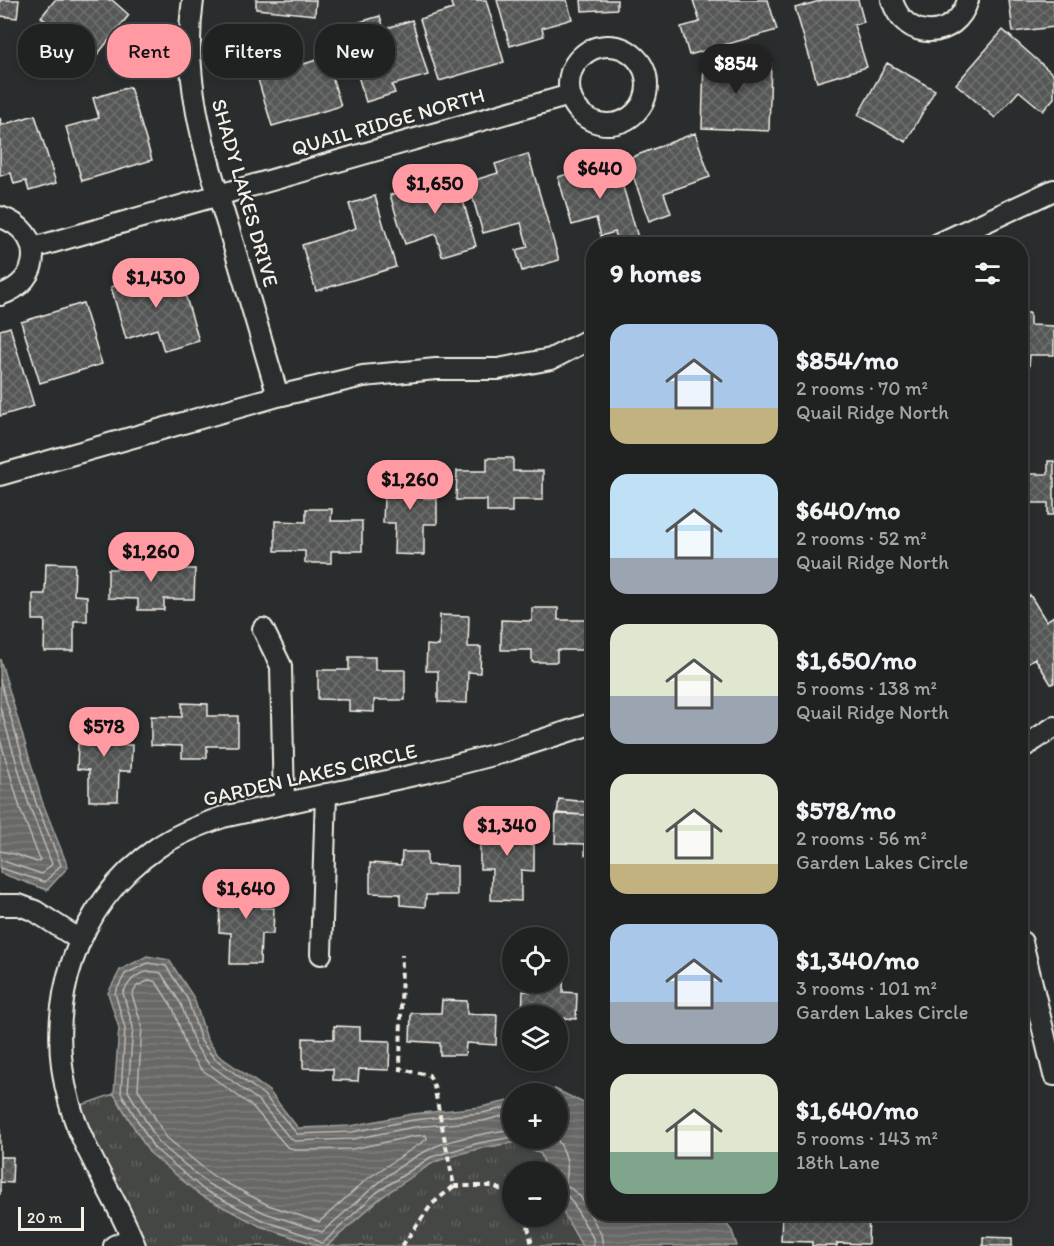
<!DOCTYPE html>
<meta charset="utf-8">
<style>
body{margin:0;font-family:Itim,sans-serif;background:#282a2a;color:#f1f3f6;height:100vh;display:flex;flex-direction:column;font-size:22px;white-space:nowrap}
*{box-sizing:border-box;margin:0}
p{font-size:20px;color:#a2a4a5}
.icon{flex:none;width:33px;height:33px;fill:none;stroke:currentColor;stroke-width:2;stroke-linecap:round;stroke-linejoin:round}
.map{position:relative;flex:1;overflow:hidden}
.side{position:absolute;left:586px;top:237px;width:442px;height:984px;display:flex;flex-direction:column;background:#202222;border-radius:24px;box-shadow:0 3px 9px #0003,0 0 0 2px #3d3f40}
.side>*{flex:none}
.hud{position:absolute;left:18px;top:24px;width:478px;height:54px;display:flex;gap:12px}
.fabs{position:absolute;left:502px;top:927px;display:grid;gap:12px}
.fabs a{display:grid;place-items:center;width:66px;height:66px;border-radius:50%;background:#202222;box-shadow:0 3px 9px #0003,0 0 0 2px #3d3f40;font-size:30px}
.scale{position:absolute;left:18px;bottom:15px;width:66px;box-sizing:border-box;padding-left:6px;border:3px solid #f4f1e8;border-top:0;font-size:16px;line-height:21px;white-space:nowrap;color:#f4f1e8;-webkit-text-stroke:4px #2a2d2e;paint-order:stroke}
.price{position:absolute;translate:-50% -51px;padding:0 14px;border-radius:21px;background:#ff9aa2;color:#111;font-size:20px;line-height:39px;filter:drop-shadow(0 2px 3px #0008)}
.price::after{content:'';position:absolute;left:50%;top:36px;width:18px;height:14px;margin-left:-9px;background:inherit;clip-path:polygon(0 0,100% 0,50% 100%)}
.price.selected{background:#222;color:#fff}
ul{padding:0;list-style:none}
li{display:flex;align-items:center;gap:18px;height:150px;padding:0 24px}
li span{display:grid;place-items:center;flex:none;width:168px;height:120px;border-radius:18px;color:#555}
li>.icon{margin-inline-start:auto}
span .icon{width:72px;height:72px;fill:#fffc;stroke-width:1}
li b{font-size:26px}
h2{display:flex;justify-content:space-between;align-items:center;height:72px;padding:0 24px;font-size:26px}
.tag{padding:0 21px;border-radius:24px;background:#202222;box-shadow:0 3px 9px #0003,0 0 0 2px #3d3f40;font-size:21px;line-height:54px}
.tag.selected{background:#ff9aa2;color:#111}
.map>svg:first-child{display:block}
.park{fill:url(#park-tufts);stroke:#9c9c96;stroke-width:1.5}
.water{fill:url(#water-rules);stroke:#9f9f9a;stroke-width:1.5}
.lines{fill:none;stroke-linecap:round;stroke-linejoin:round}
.shore{stroke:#bcbab4;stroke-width:1.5}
.building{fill:url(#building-cross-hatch);stroke:#f4f1e8;stroke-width:1.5}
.street-casing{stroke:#f4f1e8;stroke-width:24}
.path{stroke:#f4f1e8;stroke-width:4;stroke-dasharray:6 4.5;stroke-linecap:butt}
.street{stroke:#2a2d2e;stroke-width:20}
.labels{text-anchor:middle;stroke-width:4.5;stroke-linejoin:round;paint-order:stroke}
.street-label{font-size:21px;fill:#f4f1e8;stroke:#2a2d2e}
</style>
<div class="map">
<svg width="1054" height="1246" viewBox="0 0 1054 1246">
<defs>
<pattern id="park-tufts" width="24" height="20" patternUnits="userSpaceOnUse" patternTransform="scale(1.5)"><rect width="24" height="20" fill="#444645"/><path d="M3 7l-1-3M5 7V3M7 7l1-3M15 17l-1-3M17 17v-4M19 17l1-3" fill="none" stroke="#606160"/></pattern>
<pattern id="water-rules" width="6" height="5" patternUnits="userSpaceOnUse" patternTransform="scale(1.5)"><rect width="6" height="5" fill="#676866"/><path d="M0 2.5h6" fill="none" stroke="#7d7e7c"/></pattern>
<pattern id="building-cross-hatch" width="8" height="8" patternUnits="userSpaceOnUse" patternTransform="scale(1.5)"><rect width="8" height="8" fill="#555756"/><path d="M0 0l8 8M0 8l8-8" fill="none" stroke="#6e706e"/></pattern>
</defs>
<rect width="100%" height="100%" fill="#2a2d2e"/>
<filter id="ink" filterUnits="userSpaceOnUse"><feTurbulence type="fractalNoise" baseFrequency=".0167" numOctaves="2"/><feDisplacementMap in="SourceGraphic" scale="12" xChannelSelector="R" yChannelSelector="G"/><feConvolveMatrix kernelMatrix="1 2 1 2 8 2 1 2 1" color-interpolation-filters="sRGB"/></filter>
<g filter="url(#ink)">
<path class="park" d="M114 1094 149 1152 260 1226 320 1246H144L122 1196 79 1106Z
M518 1142 541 1154 547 1171 513 1172V1216H558V1203L582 1246H327C360 1216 393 1184 433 1163 453 1152 495 1146 518 1142Z"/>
<path class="water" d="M0 659 42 801 68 867 47 890 0 873Z
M147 956 169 960 194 998 207 1039 218 1055 269 1091 298 1128 351 1126 412 1114 481 1107 513 1100V1138H558V1094L538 1093 555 1089 594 1108V1214H719L732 1231 737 1246H582L558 1203V1172L547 1171 541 1154 518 1142 480 1148 434 1162 380 1198 327 1246H320L260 1226 200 1195 149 1152 114 1094 119 1028 108 993 120 970Z"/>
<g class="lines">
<path class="shore" d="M0 680 36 803 61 865 45 882 0 868
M0 707 29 805 52 864 42 874 0 860
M0 739 20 808 40 860 37 862 14 854 0 851
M150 980 156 982 173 1008 187 1049 201 1069 253 1107 287 1147 298 1150 352 1149 415 1136 426 1135 427 1139 367 1179 319 1222 268 1205 213 1176 166 1137 138 1089 142 1026 132 995 137 986Z
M513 1106 482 1113 413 1120 352 1132 297 1134 264 1095 214 1058 201 1041 188 1000 166 966 148 963 125 974 115 993 125 1028 121 1093 154 1148 204 1190 262 1220 314 1238 320 1243H323L376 1193 431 1157 479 1143 513 1137
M513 1113 483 1121 414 1127 353 1139 294 1141 288 1136 259 1101 208 1063 195 1045 181 1004 161 973C142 968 131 977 123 993L133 1027 128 1091 159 1143 208 1184 265 1213 322 1232C356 1204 387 1170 428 1150 450 1138 488 1133 513 1129
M556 1138C567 1152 570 1168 565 1184L580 1196 601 1234 603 1246
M558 1194 566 1195 571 1200 593 1238 594 1246"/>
</g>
<path class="building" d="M0 0H19L17 18 0 16Z
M55 0H112L129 15 93 60 41 17Z
M256 0H316L315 15 256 9Z
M450 0H486L504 62 439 81 420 19 453 9Z
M497 0H567L572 19 542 28 544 36 510 46Z
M581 0H617V9L582 11Z
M693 0H768L777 30 689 55 681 27 700 22Z
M823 0H858L864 22 854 25 867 67 817 82 795 8Z
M1009 0H1054V27L1013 32Z
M380 16 384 29 412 20 428 75 392 85 395 93 366 102 343 27Z
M1003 30 1054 75V98L1043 111 1019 91 995 118 956 84Z
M275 38 281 59 301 53 304 64 326 57 341 106 272 126 248 46Z
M704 60 771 63 769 131 702 128Z
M887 63 935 90 906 142 858 115Z
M130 87 152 160 82 181 66 127 99 118 93 98Z
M35 115 56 183 29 191 26 181 14 184 11 173 0 176V118L2 125Z
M695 133 710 177 664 193 671 213 649 221 627 159Z
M528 154 559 260 522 271 516 250 528 247 521 223 483 233 468 182 498 173 495 164Z
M614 156 639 241 628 244H618L615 232 601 236 596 218 572 225 558 177 593 166 592 163Z
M456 176 476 246 442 256 436 234 405 244 390 195Z
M375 196 396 267 316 291 302 245 356 228 349 204Z
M177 267 199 341 164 351 157 329 126 339 111 287Z
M83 303 102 364 40 383 21 322Z
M1022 313H1030V325L1054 326V355H1030L1029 367H1022Z
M10 327 34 406 0 416V330Z
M487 458H513V471H543V500H512V512H487V500H456L457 471H487Z
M1048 461H1054V515H1048V503H1022V474H1048Z
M396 467 425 468 424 498 437 499V524H424V555L394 554 395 523H383L384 497H395Z
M306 509H332L331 521H362V551H331V563H305V551H275V521L306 522Z
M138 556H164V569H195L194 599H164V610H138V599L108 598V569H138Z
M46 563 75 564 74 595 87 596V621H74V651H44L45 620H33V594H45Z
M1030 595 1046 621 1054 616V683L1051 684 1035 658 1024 665 1022 661V600Z
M532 608H558V620H588V650H557V662H532V650H501V620L532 621Z
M440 615 469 616 468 647H481L480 673 468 672 467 703 438 702V671H426L427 645 439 646Z
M349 657H375V670H405V700H374V712L349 711V700L318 699V670H349Z
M182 703 208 704V716H238V746H207V758H182V746L151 745V716L182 717Z
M91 714H119V745H132L131 771H119L118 801H89V770L77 769 78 744H90Z
M559 799 587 802 586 815 557 814Z
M587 802H594V856L585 855V844L555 843 556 813 586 815Z
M493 813 522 814 521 844 534 845V871L521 870V901L491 900 492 869H480V843L492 844Z
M402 852H427V865L457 866V895H426L425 907 400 905V894L370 893V863L401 865Z
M232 876 262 877 261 908H274L273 934H261L260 964H230L231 933 219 932 220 907H232Z
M558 962H564L563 992 577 993 576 1019 564 1018 563 1049H558V1016H522L523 991 534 992 535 982H558Z
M442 1000 467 1001V1014L497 1015 496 1045 466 1043 465 1055H440V1043L410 1041 411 1013H441Z
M334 1026 360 1027V1040L390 1041 389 1070 359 1069 358 1081 333 1080V1069L303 1068V1038L334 1039Z
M0 1126V1157H13L12 1183 0 1182V1195Z
M782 1214H869L868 1244 837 1243V1246H812V1242L781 1241Z
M983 1237 1012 1238V1246H983Z"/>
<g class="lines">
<g class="street-casing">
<path id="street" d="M193 0C181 81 206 156 230 233 246 288 262 342 278 396
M892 0C904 42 956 41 968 0
M569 85a39 39 0 1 1 78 0a39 39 0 1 1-78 0Z
M0 217C44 231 44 281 0 295
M938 244 1054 190
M33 248 570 95
M0 475 278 396 363 376 436 369H498L551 359 594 337
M263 629 281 666 284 803
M1022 748 1054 727
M0 905H19L35 911 80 940
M1022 942 1054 1075
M321 954 326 794
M114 1246 132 1238
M135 1246C117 1198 81 1149 69 1101 43 1008 75 904 157 848 177 834 200 825 223 817L428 772 501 753 594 723"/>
</g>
<path class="path" d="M454 1186H493L513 1195
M526 1216 532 1246
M402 1246 432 1204 454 1186 434 1086 429 1075 400 1069 402 955"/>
<use href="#street" class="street"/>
</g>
</g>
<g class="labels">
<g class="street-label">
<text transform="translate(388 122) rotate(-16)" y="7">QUAIL RIDGE NORTH</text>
<text transform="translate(245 193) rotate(74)" y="7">SHADY LAKES DRIVE</text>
<text transform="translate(310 775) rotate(-13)" y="7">GARDEN LAKES CIRCLE</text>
</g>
</g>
</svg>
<div class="fabs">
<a><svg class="icon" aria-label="locate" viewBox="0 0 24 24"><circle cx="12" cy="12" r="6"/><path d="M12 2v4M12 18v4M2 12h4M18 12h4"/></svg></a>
<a><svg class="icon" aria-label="layers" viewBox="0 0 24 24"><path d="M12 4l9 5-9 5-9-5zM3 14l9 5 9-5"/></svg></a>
<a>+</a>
<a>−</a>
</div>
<div class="scale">20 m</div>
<b class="price selected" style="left:736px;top:95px">$854</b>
<b class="price" style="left:600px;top:200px">$640</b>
<b class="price" style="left:435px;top:215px">$1,650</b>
<b class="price" style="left:156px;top:309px">$1,430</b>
<b class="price" style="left:410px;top:511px">$1,260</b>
<b class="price" style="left:151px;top:583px">$1,260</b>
<b class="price" style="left:104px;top:758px">$578</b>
<b class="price" style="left:507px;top:857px">$1,340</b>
<b class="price" style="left:246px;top:920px">$1,640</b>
<div class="hud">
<a class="tag">Buy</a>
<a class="tag selected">Rent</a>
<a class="tag">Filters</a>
<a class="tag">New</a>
</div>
<section class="side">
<h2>9 homes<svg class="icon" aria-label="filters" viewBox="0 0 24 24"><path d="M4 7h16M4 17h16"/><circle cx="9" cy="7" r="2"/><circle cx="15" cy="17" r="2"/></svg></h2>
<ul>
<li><span style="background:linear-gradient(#a9c7e8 70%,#c2b280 0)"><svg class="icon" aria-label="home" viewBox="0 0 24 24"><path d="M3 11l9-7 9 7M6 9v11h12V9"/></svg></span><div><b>$854/mo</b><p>2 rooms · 70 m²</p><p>Quail Ridge North</p></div></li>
<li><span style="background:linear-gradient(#bfe0f5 70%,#9aa5b1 0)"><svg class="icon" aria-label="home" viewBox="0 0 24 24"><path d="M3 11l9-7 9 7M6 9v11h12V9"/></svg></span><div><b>$640/mo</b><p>2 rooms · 52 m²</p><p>Quail Ridge North</p></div></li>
<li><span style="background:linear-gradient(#dfe7d0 60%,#9aa5b1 0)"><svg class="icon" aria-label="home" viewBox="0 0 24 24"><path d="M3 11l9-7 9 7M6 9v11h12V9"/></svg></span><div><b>$1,650/mo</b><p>5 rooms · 138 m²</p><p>Quail Ridge North</p></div></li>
<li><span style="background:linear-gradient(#dfe7d0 75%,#c2b280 0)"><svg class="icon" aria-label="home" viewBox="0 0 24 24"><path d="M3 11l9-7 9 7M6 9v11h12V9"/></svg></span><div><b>$578/mo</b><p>2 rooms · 56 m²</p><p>Garden Lakes Circle</p></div></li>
<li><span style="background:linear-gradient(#a9c7e8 65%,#9aa5b1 0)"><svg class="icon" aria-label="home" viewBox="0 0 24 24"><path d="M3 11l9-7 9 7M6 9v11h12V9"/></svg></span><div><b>$1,340/mo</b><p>3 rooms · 101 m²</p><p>Garden Lakes Circle</p></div></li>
<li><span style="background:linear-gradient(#dfe7d0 65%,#7fa58c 0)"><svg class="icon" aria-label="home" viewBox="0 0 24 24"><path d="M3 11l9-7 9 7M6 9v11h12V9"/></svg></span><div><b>$1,640/mo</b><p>5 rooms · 143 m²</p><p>18th Lane</p></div></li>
</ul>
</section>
</div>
